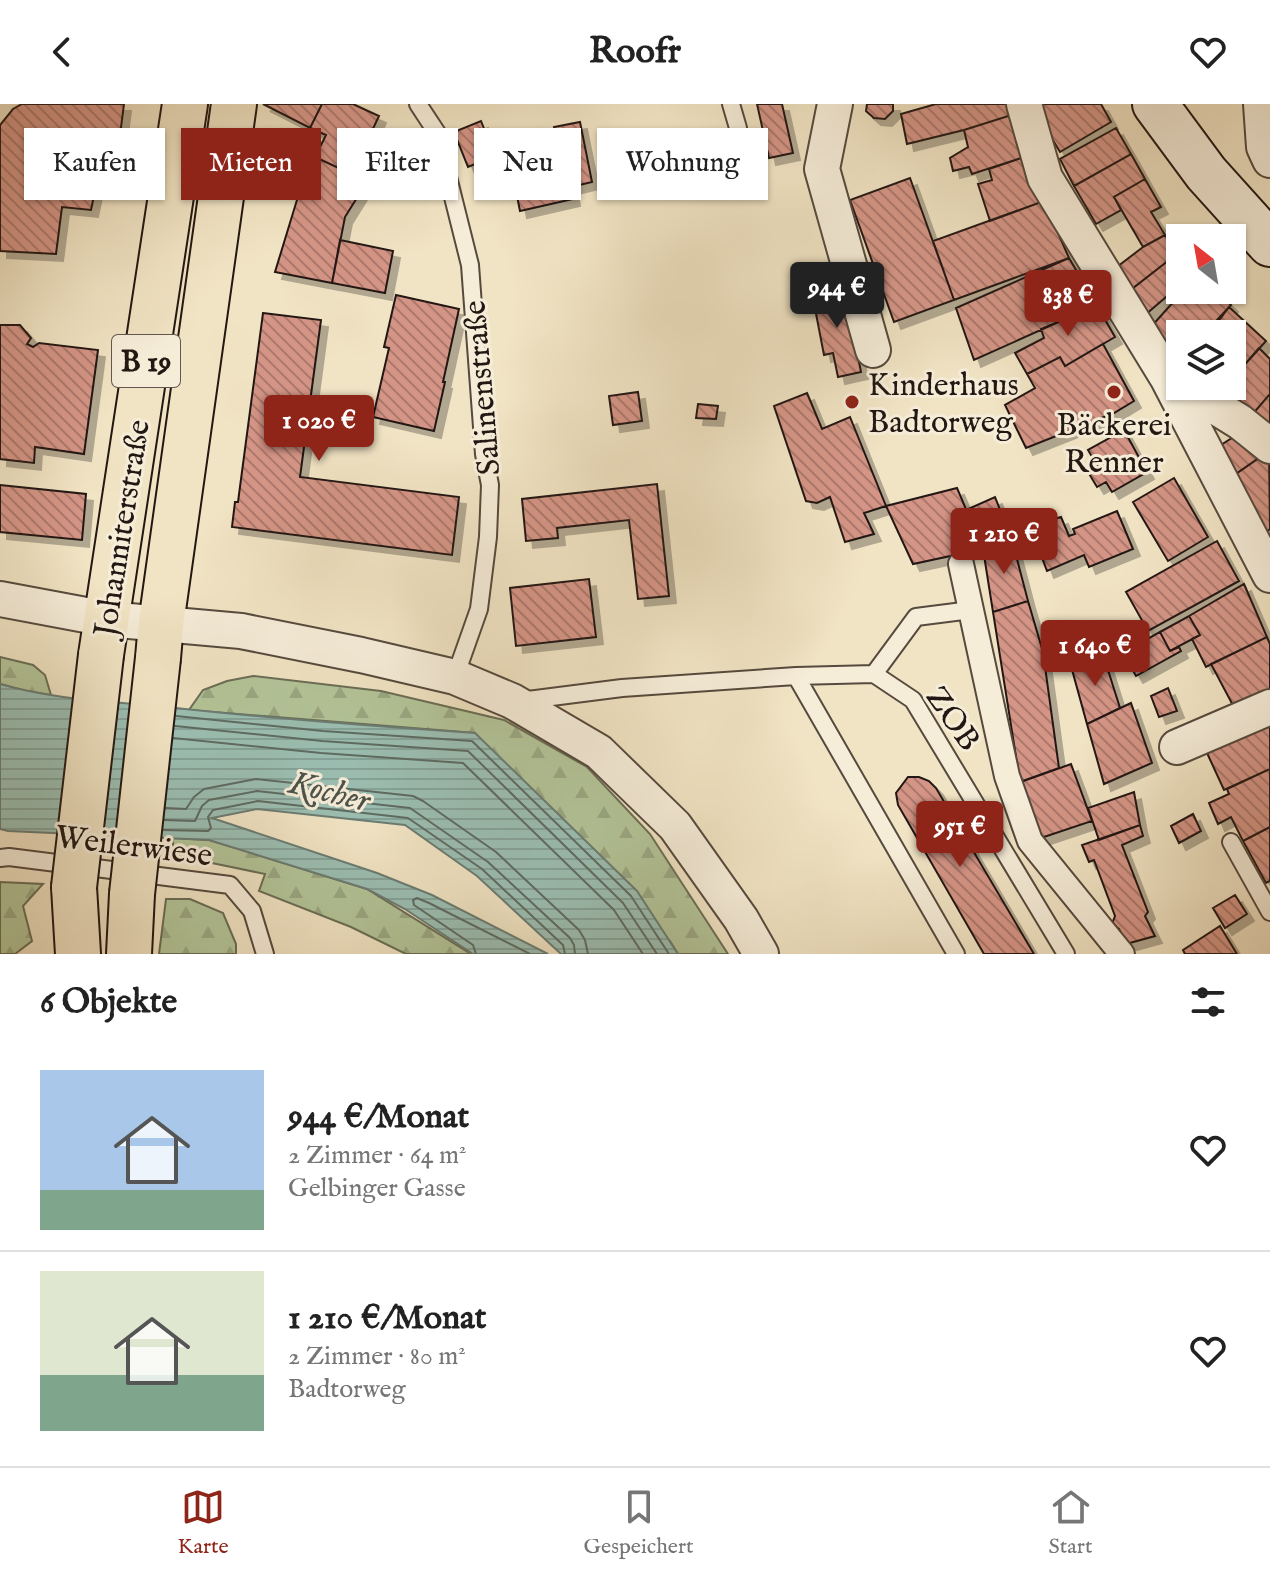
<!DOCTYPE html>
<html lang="de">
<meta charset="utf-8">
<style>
body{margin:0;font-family:"IM FELL English",serif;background:#f6f6f6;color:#222;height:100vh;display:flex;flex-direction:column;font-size:30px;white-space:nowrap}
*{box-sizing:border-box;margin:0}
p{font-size:26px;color:#767676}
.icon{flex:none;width:44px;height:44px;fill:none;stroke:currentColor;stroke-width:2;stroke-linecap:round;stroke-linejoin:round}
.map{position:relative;height:850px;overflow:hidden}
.sheet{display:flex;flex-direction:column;background:#fff;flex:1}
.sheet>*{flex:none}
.top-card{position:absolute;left:24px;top:24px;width:800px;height:72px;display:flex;gap:16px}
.needle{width:52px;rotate:329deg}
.fabs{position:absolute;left:1166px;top:120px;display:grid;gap:16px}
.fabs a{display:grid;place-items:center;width:80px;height:80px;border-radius:0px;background:#fff;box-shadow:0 2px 6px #0004;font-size:40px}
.price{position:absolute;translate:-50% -68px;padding:0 18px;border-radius:8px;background:#8f2418;color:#fff;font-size:26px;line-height:52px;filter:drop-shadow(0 2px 4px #0008)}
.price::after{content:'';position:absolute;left:50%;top:48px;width:24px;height:18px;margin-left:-12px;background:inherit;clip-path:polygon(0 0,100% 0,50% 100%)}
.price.on{background:#222;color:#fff}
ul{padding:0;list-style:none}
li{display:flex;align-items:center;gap:24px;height:200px;padding:0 40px}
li+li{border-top:2px solid #e0e0e0}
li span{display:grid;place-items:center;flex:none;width:224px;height:160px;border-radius:0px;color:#555}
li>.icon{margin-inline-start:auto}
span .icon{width:96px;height:96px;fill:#fffc;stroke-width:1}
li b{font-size:34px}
h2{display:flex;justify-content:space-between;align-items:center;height:96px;padding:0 40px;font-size:34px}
.tag{padding:0 28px;border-radius:0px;background:#fff;box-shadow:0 2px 6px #0004;font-size:28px;line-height:72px}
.tag.on{background:#8f2418;color:#fff}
header{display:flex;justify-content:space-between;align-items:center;height:104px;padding:0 40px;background:#fff;font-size:36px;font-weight:800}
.tab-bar{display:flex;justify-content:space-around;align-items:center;height:112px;border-top:2px solid #e0e0e0;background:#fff;font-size:22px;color:#767676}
.tab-bar a{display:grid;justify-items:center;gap:4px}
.tab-bar .on{color:#8f2418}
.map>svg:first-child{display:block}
.forest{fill:url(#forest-firs);stroke:#6a6e56;stroke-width:2}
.water{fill:url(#water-rules);stroke:#6b7c73;stroke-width:2}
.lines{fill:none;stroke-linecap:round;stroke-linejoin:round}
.shore{stroke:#5e6b62;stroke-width:2}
.building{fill:url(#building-back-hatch);stroke:#221712;stroke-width:2;filter:url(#shadow)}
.service-casing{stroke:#564a3e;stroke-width:20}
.pedestrian-casing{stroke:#564a3e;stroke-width:28}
.minor-casing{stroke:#564a3e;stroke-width:38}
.secondary-casing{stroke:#221712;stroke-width:48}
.primary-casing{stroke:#221712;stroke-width:48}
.service{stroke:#f6edd9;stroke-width:16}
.pedestrian{stroke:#f6edd9;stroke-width:24}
.minor{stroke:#f6edd9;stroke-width:34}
.secondary{stroke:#f6edd9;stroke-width:44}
.primary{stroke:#f1e4c4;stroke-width:44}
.primary-bridge-casing{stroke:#221712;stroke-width:48;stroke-linecap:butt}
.primary-bridge{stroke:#f1e4c4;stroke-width:44}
.poi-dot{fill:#8f2418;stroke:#f6edd9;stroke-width:3}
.labels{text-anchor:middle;stroke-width:6;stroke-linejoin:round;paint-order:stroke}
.shield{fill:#f6edd9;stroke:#62574e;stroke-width:2}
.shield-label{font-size:30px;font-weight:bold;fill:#221712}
.poi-label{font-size:32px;fill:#221712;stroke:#f6edd9;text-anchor:start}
.street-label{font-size:32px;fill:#221712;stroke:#f6edd9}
.water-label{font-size:34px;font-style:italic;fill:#4c524a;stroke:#f6edd9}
</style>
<header><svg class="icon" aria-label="back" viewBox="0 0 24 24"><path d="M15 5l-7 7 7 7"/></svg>Roofr<svg class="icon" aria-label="heart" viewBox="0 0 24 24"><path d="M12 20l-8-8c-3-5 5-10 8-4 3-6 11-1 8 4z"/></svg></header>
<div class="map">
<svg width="1270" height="850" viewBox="0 0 1270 850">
<defs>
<pattern id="forest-firs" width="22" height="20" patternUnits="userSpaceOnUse" patternTransform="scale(2)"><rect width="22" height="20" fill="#b3c599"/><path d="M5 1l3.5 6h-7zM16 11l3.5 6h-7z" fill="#9aa883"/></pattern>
<pattern id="water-rules" width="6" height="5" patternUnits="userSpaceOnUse" patternTransform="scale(2)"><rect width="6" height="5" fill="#9bbfb3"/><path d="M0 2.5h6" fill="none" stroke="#85a399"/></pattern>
<pattern id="building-back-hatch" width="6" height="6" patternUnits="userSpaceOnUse" patternTransform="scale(2)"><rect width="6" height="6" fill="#d59586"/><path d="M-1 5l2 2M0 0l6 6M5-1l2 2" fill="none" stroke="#ac796c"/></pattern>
<filter id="shadow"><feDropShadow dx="7" dy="7" stdDeviation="0" flood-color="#0004"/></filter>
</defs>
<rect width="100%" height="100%" fill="#f1e4c4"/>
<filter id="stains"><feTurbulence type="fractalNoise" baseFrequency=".0025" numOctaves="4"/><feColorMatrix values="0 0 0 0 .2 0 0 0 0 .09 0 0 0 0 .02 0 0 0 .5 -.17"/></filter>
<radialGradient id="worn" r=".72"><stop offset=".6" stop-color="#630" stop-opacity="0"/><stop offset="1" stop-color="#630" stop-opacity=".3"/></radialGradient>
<path class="forest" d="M0 553 33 561 45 571 51 591 26 587 0 580Z
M253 572 381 587 504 616 587 663 650 730 728 850H678L670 837 475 629 189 606 203 586 227 577Z
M173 734 209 736 367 785 471 850H406L351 823 259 787 265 770 173 751Z
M0 778 43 780 23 802 32 837 15 850H0Z
M166 795H190L223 809 236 840V850H159Z"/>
<path class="water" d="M0 580C51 595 105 597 158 602 263 614 369 622 475 629L637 787 678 850H561L477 772 405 721 257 705 212 714 377 769 432 791 548 850H473L405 805 367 785 209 736 8 727 0 725Z"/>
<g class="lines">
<path class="shore" d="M176 612 323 627 472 637 631 792 669 850
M175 622 322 637 468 647 623 799 657 850
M173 634 321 649 463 659 614 806 643 850
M166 704 186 705 194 693 204 685 256 675 413 692 423 697 496 748 579 826 585 836 588 850
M164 716 195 717 202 702 209 696 257 687 410 704 488 758 570 834 574 841 575 850
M163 726 208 727 211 724 208 713 213 706 258 697 408 714 482 765 563 841 565 850
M476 850 473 841 414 801 413 796 417 794 429 799 530 850"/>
</g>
<path class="building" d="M22 0H124L116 63H100L91 106 62 103 56 150 0 147V21L13 5Z
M263 0H322L310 24Z
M322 0H353L379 12 362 48 357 46 347 68 315 53 326 31 310 24Z
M757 0H782L793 49 769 54Z
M867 0H893V7L885 15 874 14 866 7Z
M936 0H1015L1018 9 964 26 907 40 901 10Z
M1031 0H1101L1111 18 1060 48Z
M1018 9 1030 51 972 70 969 63 953 67 950 54 968 43 964 26Z
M481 17 495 52 468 63 454 28Z
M580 18 592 78 571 83 573 95 520 107 508 47 557 36 554 23Z
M1116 24 1131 50 1074 82 1060 55Z
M357 46 371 53 363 84 345 113 332 179 275 168 300 86 315 53 347 68Z
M1131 50 1145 75 1114 93 1121 106 1096 120 1074 82Z
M1030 51 1044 97 990 117 978 80 992 76 989 65Z
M910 74 954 196 894 218 850 96Z
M1145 75 1161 103 1151 108 1165 131 1143 143 1114 93Z
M1044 97 1069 154 954 196 933 137Z
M1165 131 1178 149 1128 188 1113 166 1143 143Z
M340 136 393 147 385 189 332 179Z
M1178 149 1180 151V181L1145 211 1128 188Z
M1069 154 1092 193 1060 211 1063 216 974 256 956 204Z
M844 182 861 268 838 273 833 249 824 251 812 189Z
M1184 186H1215L1231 201 1204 230H1180V251L1150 224Z
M396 191 459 205 443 278H445L434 327 373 313 389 244 384 243Z
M1092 193 1115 233 1065 262 1060 253 1027 270 1015 249 1044 234 1041 225 1063 216 1060 211Z
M1229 203 1266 237 1232 275V230H1209Z
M263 209 321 216 300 373 459 393 452 451 232 423 235 398H238Z
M0 221H20L31 234 27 240 33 243 39 239 98 246 84 350 35 343 34 359 0 355Z
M1103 240 1134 297 1114 309 1026 344 1005 301 1035 284 1027 270 1060 253 1065 262Z
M1259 244 1270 255V290L1251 312 1222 287 1226 282H1232V275Z
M638 288 642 317 613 321 609 292Z
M807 289 822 325 850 313 886 402 864 409 874 430 845 438 830 393 817 399 806 397 774 302Z
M1270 290V323L1251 312Z
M698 300 718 302 716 315 696 314Z
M1124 326 1147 368 1112 388 1106 378 1097 383 1088 368 1098 363 1088 346Z
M1243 327 1269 347 1230 374 1213 346Z
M1269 347 1270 425 1265 429 1230 374Z
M1174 374 1208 433 1168 457 1133 398Z
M657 380 669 492 638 495 629 416 557 424 558 434 526 437 522 395Z
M0 381 86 390 82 436 0 428Z
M957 384 983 445 913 460 886 402Z
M995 393 1012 436 983 445 966 406Z
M1117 407 1133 445 1089 463 1084 451 1047 467 1030 422 1061 413 1069 432 1075 430 1073 425Z
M1012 436 1028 497 993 508 983 445Z
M1217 437 1239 477 1148 527 1126 488Z
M589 475 596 533 516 542 510 484Z
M1244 480 1267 533 1206 563 1192 535 1200 531 1189 512Z
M1028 497 1043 548 1059 664 1020 678 993 508Z
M1189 512 1200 531 1170 547 1160 528Z
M1160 528 1170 547 1179 543 1181 547 1136 572 1123 549Z
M1267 533 1270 540V593L1237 609 1211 560Z
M1102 547 1120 604 1087 620 1071 562Z
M1168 584 1177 607 1159 613 1151 592Z
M1131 599 1152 659 1104 680 1087 620Z
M1270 620V665L1224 686 1207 649Z
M1071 660 1092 717 1035 736 1015 680Z
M1270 665V723L1243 737 1231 713 1218 720 1209 699 1229 690 1227 685Z
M908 673H919L929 677 936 684 1034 850H984L898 701 896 689Z
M1134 688 1140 721 1099 736 1088 704Z
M1193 710 1201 727 1179 739 1171 722Z
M1140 721 1143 732 1122 741 1148 808 1145 812 1155 832 1126 840 1119 825 1112 820 1115 812 1094 756 1089 758 1082 741Z
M1270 723V777L1266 779 1243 737Z
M1235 791 1247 810 1225 824 1213 804Z
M1220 822 1237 850H1185L1183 846Z"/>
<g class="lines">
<g class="service-casing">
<path id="service" d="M418 0 437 29 470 161 484 350 490 381 488 433 479 505 455 573
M731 0 738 24
M874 570 916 513 971 506
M796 572 956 850
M520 597 622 584 796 572 874 570 913 596 1066 850
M1231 738 1270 808
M0 754 9 753 230 781 252 807 265 850"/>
</g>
<g class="pedestrian-casing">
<path id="pedestrian" d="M961 460 1007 672 1030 737 1122 850"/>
</g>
<g class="minor-casing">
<path id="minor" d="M835 0 822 65 873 246
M1024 0 1045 74 1167 273 1270 471
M1261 0 1264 43 1270 56
M1182 282 1240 318 1270 342
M0 495 107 515 241 527 361 551 455 573 512 597 599 648 675 722 741 815 761 850
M1177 643 1270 603"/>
</g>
<g class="secondary-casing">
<path id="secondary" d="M1155 0 1206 69 1270 140"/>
</g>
<g class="primary-casing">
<path id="primary" d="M101 551 185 0
M158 554 161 520 234 0
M74 783 78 850
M129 850 132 790"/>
</g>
<use href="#service" class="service"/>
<use href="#pedestrian" class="pedestrian"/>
<use href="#minor" class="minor"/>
<use href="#secondary" class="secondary"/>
<use href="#primary" class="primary"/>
<g class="primary-bridge-casing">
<path id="primary-bridge" d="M74 783 101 551
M132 790 158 554"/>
</g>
<use href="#primary-bridge" class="primary-bridge"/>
</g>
<g class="poi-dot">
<circle cx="1114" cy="288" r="8"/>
<circle cx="852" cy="298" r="8"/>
</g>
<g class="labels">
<rect class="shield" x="112" y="231" width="68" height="52" rx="6"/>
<g class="shield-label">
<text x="146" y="267">B 19</text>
</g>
<g class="poi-label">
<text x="868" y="291">Kinderhaus<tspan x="868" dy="37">Badtorweg</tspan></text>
<text x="1114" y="331" text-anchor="middle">Bäckerei<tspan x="1114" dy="37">Renner</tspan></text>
</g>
<g class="street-label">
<text transform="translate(481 284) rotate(-95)" y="11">Salinenstraße</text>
<text transform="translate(121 424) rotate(-81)" y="11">Johanniterstraße</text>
<text transform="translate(954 614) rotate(55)" y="11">ZOB</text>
<text transform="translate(134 741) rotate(7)" y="11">Weilerwiese</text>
</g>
<g class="water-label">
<text transform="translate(330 686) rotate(14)" y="12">Kocher</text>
</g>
</g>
<rect width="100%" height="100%" filter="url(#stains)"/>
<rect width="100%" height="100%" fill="url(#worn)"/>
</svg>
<div class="fabs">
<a><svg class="needle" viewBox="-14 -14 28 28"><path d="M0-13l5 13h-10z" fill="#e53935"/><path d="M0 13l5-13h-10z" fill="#767676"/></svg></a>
<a><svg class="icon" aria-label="layers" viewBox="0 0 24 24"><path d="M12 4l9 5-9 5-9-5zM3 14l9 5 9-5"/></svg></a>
</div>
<b class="price on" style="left:837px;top:226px">944 €</b>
<b class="price" style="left:1068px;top:234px">838 €</b>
<b class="price" style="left:319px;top:359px">1 020 €</b>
<b class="price" style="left:1004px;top:472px">1 210 €</b>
<b class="price" style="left:1095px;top:584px">1 640 €</b>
<b class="price" style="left:960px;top:765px">951 €</b>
<div class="top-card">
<a class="tag">Kaufen</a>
<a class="tag on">Mieten</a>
<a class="tag">Filter</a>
<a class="tag">Neu</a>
<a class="tag">Wohnung</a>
</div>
</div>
<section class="sheet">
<h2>6 Objekte<svg class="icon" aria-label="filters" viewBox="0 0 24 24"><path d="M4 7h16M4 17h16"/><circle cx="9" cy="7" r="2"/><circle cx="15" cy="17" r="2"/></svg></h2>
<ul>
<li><span style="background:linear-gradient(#a9c7e8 75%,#7fa58c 0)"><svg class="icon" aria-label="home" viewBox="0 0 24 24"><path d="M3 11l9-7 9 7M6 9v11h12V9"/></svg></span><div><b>944 €/Monat</b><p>2 Zimmer · 64 m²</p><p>Gelbinger Gasse</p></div><svg class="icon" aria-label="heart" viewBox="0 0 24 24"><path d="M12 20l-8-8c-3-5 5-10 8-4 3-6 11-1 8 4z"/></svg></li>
<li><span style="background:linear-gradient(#dfe7d0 65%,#7fa58c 0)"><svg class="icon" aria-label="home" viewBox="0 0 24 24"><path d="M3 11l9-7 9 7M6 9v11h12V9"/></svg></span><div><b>1 210 €/Monat</b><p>2 Zimmer · 80 m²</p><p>Badtorweg</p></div><svg class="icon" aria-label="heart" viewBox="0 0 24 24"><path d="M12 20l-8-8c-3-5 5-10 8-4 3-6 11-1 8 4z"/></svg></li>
</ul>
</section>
<nav class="tab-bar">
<a class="on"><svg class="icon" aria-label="map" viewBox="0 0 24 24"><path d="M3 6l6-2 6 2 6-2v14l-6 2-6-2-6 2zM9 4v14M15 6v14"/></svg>Karte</a>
<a><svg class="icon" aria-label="saved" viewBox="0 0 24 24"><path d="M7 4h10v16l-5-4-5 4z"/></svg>Gespeichert</a>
<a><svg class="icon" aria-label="home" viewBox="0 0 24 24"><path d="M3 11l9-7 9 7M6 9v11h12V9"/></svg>Start</a>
</nav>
